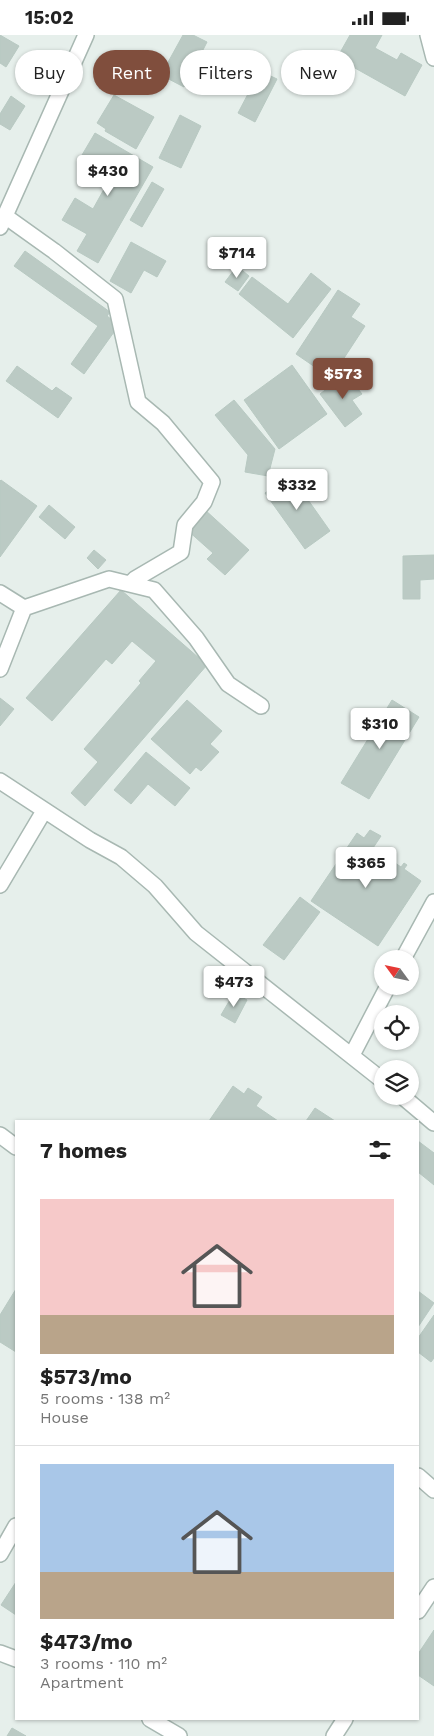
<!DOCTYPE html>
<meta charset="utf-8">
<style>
body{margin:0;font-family:"Work Sans",sans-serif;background:#f2f2f2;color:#222;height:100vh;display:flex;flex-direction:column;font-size:19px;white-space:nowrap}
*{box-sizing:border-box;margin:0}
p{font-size:16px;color:#767676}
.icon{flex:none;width:28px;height:28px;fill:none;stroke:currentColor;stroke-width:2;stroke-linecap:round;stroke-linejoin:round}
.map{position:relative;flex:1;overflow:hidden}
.panel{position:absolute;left:15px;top:1085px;width:404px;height:600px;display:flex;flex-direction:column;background:#fff;border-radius:0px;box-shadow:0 1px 4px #0004}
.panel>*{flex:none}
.guide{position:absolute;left:15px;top:15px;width:405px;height:45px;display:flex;gap:10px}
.needle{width:32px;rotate:303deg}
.controls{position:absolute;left:374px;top:915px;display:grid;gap:10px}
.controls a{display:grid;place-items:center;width:45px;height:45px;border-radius:50%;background:#fff;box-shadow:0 1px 4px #0004;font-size:25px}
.price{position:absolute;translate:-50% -42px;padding:0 11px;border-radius:5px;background:#fff;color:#222;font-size:16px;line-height:32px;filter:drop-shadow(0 1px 2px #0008)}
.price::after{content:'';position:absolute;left:50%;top:30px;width:15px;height:11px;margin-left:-8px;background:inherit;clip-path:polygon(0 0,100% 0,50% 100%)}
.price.current{background:#804e3d;color:#fff}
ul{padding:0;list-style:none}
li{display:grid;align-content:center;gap:10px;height:265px;padding:0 25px}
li+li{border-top:1px solid #e0e0e0}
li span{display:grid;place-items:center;height:155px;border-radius:0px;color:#555}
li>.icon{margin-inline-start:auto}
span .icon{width:90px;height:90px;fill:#fffc;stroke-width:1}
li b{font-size:21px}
h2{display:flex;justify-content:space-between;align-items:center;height:60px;padding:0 25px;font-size:21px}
.chip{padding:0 18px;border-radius:22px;background:#fff;box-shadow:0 1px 4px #0004;font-size:18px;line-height:45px}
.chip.current{background:#804e3d;color:#fff}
.status{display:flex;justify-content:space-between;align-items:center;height:35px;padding:0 25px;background:#fff;direction:ltr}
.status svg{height:14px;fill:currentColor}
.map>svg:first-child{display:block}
.building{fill:#bbcac4;stroke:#b8c9c2}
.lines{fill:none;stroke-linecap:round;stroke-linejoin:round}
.street-casing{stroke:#a8b8b2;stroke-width:18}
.street{stroke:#fff;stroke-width:15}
</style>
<div class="status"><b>15:02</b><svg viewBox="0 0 49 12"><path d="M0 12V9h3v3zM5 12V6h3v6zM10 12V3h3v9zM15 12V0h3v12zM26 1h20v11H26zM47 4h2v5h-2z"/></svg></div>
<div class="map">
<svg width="434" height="1701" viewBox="0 0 434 1701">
<rect width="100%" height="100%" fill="#e6efeb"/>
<path class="building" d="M0 0 19 11 6 32 0 28Z
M183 0H193L207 7 184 52 161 40Z
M350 0H382L375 13 397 25 401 18 422 30 405 61 337 23Z
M260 36 277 44 255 87 238 78Z
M114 60 154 82 136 114 105 96 106 94 97 88Z
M11 61 25 71 10 95 0 89V79Z
M180 80 201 91 181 133 159 123Z
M95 98 153 132 98 228 77 216 87 199 62 185 75 163 93 174 113 138 82 120Z
M152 147 164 154 142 192 130 185Z
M131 207 166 226 157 242 144 235 131 258 110 246Z
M25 216 110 277 107 281 119 290 84 339 71 329 98 291 14 231Z
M237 231 249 241 238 256 225 247Z
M311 238 331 254 293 303 239 259 252 242 288 269Z
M338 255 360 269 351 282 365 291 331 343 296 319Z
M292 330 327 379 279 414 244 365Z
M17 331 52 356 56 352 72 363 58 383 6 346Z
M346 339 362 359 352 365 362 379 345 392 320 359Z
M234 365 275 414 268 441 245 437 248 420 215 380Z
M287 435 330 496 305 514 265 458 279 449 275 443Z
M1 445 37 471 0 522V446Z
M49 470 75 492 65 504 39 482Z
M204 474 249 515 225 540 207 524 213 518 186 494Z
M94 515 106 525 98 534 87 523Z
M434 520V544L420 545V564H403V521Z
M121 555 207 630 85 771 71 758 98 727 84 714 141 648 139 646 156 626 132 606 112 629 106 624 52 686 26 663Z
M0 663 14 674 0 691Z
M187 665 222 696 210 709 219 717 201 736 196 732 190 739 151 704Z
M392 665 419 682 369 764 341 748Z
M146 717 190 753 175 771 148 749 131 769 114 755Z
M370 795 381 801 373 813 401 832 404 828 407 830 404 834 421 846 378 911 311 866 357 798 364 803Z
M300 862 320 877 284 925 263 910Z
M234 958 247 965 235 988 221 980Z
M233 1051 244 1059 248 1053 262 1062 256 1071 278 1086H209Z
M315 1073 335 1086H306Z
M418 1106 434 1118V1150L418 1137Z
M16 1254V1317L0 1307V1280Z
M418 1256 434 1268 418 1292Z
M434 1280V1323L431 1327 418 1317V1303Z
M16 1547V1580L1 1570Z
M434 1595V1651L418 1640V1619Z
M12 1693 26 1701H7Z"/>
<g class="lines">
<g class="street-casing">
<path id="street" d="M428 0 434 23
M5 181 54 216 115 264 138 367 163 388 212 447 204 467 185 490 181 517 135 544 130 549
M0 192 86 0
M0 558 24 573 0 634
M24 573 109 544 154 555 196 603 228 649 261 671
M0 746 90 805 121 822 155 851 196 898 382 1045
M0 850 44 776
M403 924 434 867
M352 1020 388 951
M402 1061 434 1088
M0 1100 16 1112
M418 1441 434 1455
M0 1519 16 1491
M418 1576 434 1552
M0 1618 16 1624
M150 1684 179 1701
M334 1701 345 1684"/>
</g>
<use href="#street" class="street"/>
</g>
</svg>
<div class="controls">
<a><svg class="needle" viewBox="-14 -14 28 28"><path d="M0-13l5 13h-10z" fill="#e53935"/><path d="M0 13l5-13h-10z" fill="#767676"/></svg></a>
<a><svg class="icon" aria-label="locate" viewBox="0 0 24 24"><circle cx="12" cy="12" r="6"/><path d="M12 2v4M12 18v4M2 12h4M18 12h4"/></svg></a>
<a><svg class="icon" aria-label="layers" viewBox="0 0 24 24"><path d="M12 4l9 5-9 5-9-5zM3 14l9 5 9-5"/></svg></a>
</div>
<b class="price" style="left:108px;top:162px">$430</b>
<b class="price" style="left:237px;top:244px">$714</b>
<b class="price current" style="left:343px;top:365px">$573</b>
<b class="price" style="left:297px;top:476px">$332</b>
<b class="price" style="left:380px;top:715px">$310</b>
<b class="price" style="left:366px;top:854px">$365</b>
<b class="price" style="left:234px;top:973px">$473</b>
<div class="guide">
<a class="chip">Buy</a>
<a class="chip current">Rent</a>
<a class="chip">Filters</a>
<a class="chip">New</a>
</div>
<section class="panel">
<h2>7 homes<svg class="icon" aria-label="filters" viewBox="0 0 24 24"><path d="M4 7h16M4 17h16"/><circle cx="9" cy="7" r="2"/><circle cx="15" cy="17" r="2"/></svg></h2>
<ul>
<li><span style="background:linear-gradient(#f6c9c9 75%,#b9a48a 0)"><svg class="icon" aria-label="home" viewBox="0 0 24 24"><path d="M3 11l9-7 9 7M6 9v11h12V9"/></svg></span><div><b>$573/mo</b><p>5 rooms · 138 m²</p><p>House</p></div></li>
<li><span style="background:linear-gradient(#a9c7e8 70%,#b9a48a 0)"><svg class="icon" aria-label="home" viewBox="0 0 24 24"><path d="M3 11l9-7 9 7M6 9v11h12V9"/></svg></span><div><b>$473/mo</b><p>3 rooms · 110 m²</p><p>Apartment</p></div></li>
</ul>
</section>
</div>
